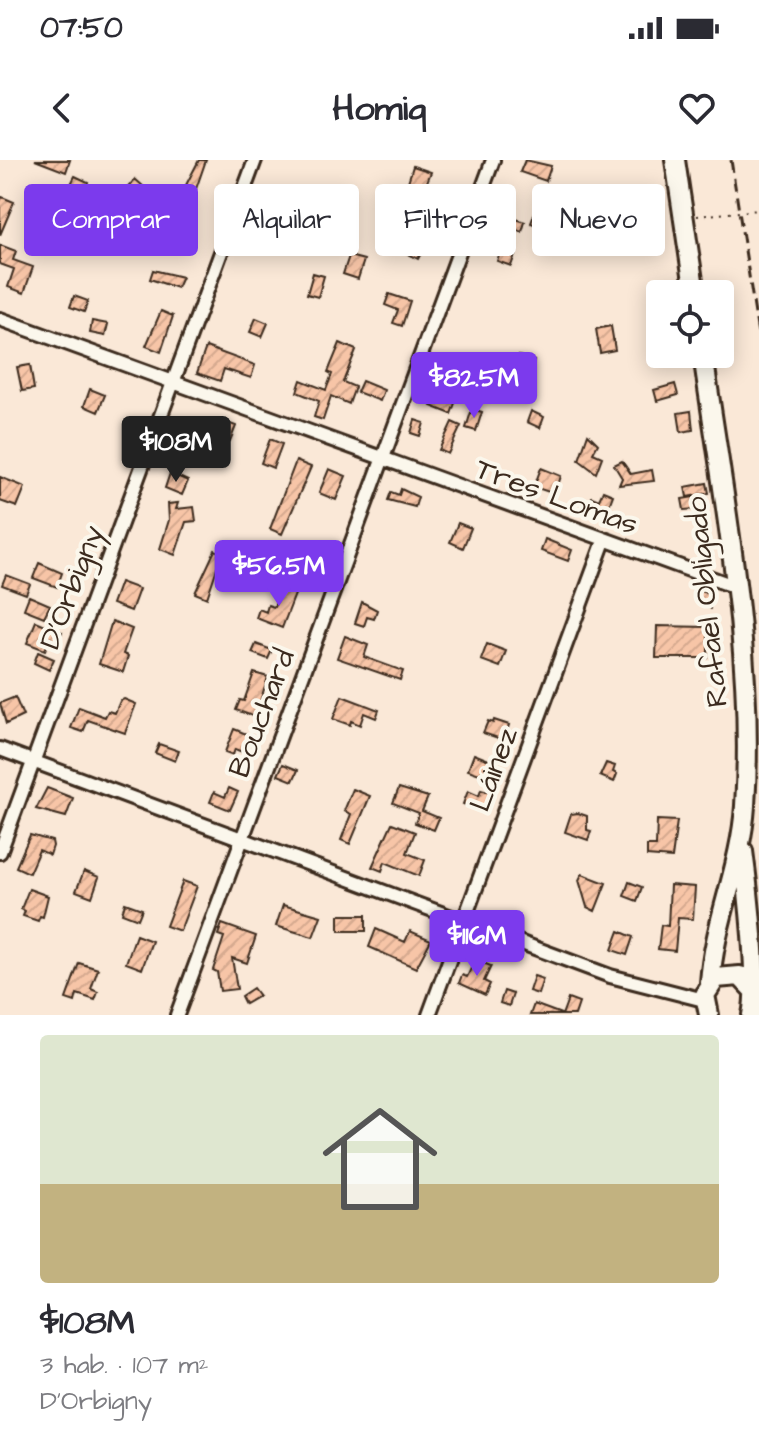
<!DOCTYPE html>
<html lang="es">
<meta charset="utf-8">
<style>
body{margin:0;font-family:"Architects Daughter",sans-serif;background:#f2f2f3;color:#2b2b33;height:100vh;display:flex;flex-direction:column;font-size:30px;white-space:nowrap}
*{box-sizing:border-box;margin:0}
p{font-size:26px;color:#7c7c81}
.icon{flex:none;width:44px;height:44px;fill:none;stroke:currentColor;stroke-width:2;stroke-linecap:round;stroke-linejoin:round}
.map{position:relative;height:855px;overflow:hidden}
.panel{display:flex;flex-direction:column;background:#fff;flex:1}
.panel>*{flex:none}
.banner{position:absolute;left:24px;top:24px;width:712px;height:72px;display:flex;gap:16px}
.controls{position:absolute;left:646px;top:120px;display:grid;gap:16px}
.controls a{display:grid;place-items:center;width:88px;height:88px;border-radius:8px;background:#fff;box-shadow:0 4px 20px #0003;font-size:40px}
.price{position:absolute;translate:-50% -68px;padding:0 18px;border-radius:8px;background:#7c3aed;color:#fff;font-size:26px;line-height:52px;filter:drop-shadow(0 2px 4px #0008)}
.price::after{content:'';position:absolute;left:50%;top:48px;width:24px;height:18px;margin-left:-12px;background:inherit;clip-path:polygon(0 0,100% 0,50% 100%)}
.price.current{background:#222;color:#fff}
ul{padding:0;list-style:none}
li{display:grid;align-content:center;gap:16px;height:424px;padding:0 40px}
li+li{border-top:2px solid #e1e1e2}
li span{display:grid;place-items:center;height:248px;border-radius:8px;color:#555}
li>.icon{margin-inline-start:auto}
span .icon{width:144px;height:144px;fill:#fffc;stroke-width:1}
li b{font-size:34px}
.tag{padding:0 28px;border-radius:8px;background:#fff;box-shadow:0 4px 20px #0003;font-size:28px;line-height:72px}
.tag.current{background:#7c3aed;color:#fff}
.status{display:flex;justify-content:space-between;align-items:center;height:56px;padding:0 40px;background:#fff;direction:ltr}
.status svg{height:22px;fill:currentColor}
header{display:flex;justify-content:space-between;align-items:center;height:104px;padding:0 40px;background:#fff;font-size:36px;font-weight:700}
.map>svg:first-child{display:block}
.building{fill:url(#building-hatch);stroke:#3b2a1e;stroke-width:2}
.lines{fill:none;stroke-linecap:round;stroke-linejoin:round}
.street-casing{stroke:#3b2a1e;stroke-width:18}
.secondary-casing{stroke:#3b2a1e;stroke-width:24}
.path{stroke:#3b2a1e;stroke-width:2;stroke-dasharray:2 6;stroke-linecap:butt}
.street{stroke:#fbf7ec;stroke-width:12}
.secondary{stroke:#fbf7ec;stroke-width:18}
.rail{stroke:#3b2a1e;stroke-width:3;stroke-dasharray:12 6;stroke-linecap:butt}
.labels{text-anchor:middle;stroke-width:8;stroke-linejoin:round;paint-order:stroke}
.street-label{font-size:30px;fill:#3b2a1e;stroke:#fbf7ec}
</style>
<div class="status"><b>07:50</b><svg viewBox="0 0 49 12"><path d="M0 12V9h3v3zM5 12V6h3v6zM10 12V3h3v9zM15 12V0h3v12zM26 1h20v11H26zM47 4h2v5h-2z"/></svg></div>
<header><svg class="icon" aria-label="back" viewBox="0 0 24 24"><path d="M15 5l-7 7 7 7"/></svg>Homiq<svg class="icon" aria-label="heart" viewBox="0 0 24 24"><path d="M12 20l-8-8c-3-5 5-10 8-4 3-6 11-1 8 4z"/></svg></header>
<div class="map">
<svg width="759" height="855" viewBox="0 0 759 855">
<defs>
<pattern id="building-hatch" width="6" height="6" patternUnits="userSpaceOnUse" patternTransform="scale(2)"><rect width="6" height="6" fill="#f7c5a7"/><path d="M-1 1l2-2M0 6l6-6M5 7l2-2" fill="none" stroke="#d5a98f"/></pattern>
</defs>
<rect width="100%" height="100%" fill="#fae8d7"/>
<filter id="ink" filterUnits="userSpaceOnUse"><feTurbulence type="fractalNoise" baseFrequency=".0125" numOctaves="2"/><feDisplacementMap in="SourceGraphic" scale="16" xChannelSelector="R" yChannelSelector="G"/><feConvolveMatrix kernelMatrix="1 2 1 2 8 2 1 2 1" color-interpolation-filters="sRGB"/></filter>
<g filter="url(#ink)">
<path class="building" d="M35 0H70L66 12Z
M199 0H206L196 29 186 25Z
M525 0 551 6 546 21 520 12Z
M413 6 431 12 425 27 408 22Z
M75 16 88 22 85 30 71 24Z
M135 19 143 26 128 44 120 37Z
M284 32 297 36 293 48 280 44Z
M2 37 14 42 0 75V41Z
M441 43 452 47 445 65 434 60Z
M537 47 550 52 544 68 531 63Z
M422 53 434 57 430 70 417 66Z
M504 55 525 62 522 72 501 65Z
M128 63 149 70 145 83 124 77Z
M77 64 93 70 90 78 84 76 79 91 63 82 67 68 74 70Z
M592 70 595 88 580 91 577 73Z
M403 76 424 88 418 99 397 88Z
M0 85 16 91 13 100 33 107 24 133 8 127 14 109 0 104Z
M502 87 516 92 511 106 497 101Z
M349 96 364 100 358 119 343 114Z
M153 110 182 117 177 128 150 119Z
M313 113 324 116 318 137 307 134Z
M389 134 410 141 402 166 393 163 398 150 385 145Z
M74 136 88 141 84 152 70 147Z
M161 151 173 156 161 192 146 186Z
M256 158 268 163 262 177 250 172Z
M92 161 108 164 105 176 90 173Z
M611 166 615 190 600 193 596 169Z
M340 183 356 190 343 222 355 227 349 244 331 236 323 260 314 257 319 241 297 232 301 220 326 230 332 214 328 212Z
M206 187 255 205 251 218 224 209 220 221 197 213Z
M519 196 534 201 527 223 512 218Z
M30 205 34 229 22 231 17 207Z
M446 205 466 213 451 254 431 246 434 238 420 233 425 220 439 226Z
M362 221 384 230 380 241 357 232Z
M675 224 678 235 657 241 654 230Z
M90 229 105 235 98 252 84 246Z
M472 249 482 252 476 271 466 268Z
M531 251 544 257 540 268 527 262Z
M691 251 693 270 681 272 678 253Z
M415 260 424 263 420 276 411 273Z
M222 261 236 266 230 281 216 276Z
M452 262 461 266 448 294 439 290Z
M588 274 598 284 593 293 602 297 596 313 579 300Z
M270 279 282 284 273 308 261 303Z
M296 301 311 307 282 374 270 369Z
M622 301 631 314 652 310 654 321 619 325 622 318 614 305Z
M541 308 561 316 555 334 534 327Z
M329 309 346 316 336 340 319 333Z
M170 313 188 321 182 335 165 328Z
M0 317 25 327 17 347 0 341Z
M707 323 709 333 687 337 685 327Z
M401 329 418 337 415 347 388 340 391 332 399 335Z
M603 331 613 335 605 356 588 349 592 337 599 340Z
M694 337 696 349 684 350 682 339Z
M178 343 176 349 194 347 196 361 186 362 175 395 160 389 169 360 168 344Z
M458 363 471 368 463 388 450 382Z
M545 379 572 390 568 401 541 391Z
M215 390 222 393 207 438 195 433Z
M242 400 258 407 254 419 237 412Z
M39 403 62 413 57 427 33 418Z
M6 415 30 424 26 434 2 425Z
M120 422 139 429 131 451 112 444Z
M284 423 297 429 282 468 256 458 259 449 266 452 268 445 274 447Z
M700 431 710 434V448L696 436Z
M29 436 50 445 44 457 24 449Z
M362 442 377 450 374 459 367 457 364 466 355 463Z
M36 461 62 472 58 482 50 478 45 490 27 483Z
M112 461 132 469 123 494 128 496 123 512 99 504Z
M657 466 708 467V498H656Z
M345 476 368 485 364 497 403 511 400 520 337 498Z
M256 484 272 490 268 499 252 493Z
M487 484 506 491 500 507 481 500Z
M38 492 54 499 49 510 34 503Z
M254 513 268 517 255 557 236 550 240 540 244 541Z
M342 536 379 550 376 558 364 553 360 565 351 561 350 565 333 559Z
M15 537 23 556 6 564 0 543Z
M124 539 136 544 125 573 88 560 83 572 71 568 79 547 105 557 108 551 115 553 120 541Z
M494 560 509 565 504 580 483 573 488 561 493 563Z
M234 569 249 575 242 592 235 589 233 595 225 592Z
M159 584 179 591 175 601 155 593Z
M474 594 494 602 488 617 468 610Z
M606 603 615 606 613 612 617 614 614 622 600 616Z
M283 604 298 610 293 621 278 615Z
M47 628 73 638 66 657 36 649Z
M229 628 238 632 230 650 210 642 214 632 225 637Z
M399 628 428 637 422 651 439 658 434 670 415 663 419 653 393 643Z
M353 629 370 636 350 684 341 680 351 654 344 651Z
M481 630 491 633 483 652 463 644 468 631 479 636Z
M578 653 587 656V670L591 671 588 680 565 672 571 654Z
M657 660 677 661 672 698 647 696V686H656Z
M392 663 415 672 407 693 425 700 419 716 385 702 382 711 372 707Z
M30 675 52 681 53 686 50 695 39 690 29 713 16 707Z
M84 711 99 717 92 737 76 731Z
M582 714 606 723 595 751 587 747 579 720Z
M183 721 197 726 180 771 166 766Z
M629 722 642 727 637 741 624 736Z
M670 725 695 727 693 759 678 758 675 791 658 789 661 765 668 766Z
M29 729 48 736 43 757 40 756 38 761 23 756 25 751 21 749Z
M125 743 142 749 138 759 122 753Z
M283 745 321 756 313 777 276 766Z
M339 755H366V771H339Z
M222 764 256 776 247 803 232 798 237 829 220 831 217 812 213 810 224 777 218 775Z
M376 769 405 782 410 771 431 780 416 808 369 787Z
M619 771 633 777 627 795 612 790Z
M136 775 152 781 142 809 126 803Z
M475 800 491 806 484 821 490 824 485 835 459 823 462 815 467 817Z
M79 803 98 809 91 829 98 832 95 840 77 834 75 842 66 839Z
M534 816 543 819 538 834 529 831Z
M253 828 259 836 245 844 241 836Z
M504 831 513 834 509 846 500 843Z
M568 839 579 843 575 855H562Z
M534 844 561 854V855H530Z"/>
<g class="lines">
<g class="street-casing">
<path id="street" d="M0 159 736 427
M0 589 610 816 704 840
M0 692 255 0
M177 855 493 0
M429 855 604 381"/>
</g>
<g class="secondary-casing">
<path id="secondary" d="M675 0 695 134
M703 194C724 343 755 495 745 646 741 707 714 762 710 823
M743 691C748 728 759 824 752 855
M709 855 705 835 716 818 740 816 756 833"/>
</g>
<path class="path" d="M697 56 759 50"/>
<use href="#street" class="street"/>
<use href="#secondary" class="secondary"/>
<path class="rail" d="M731 0 759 180"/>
</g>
</g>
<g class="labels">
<g class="street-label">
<text transform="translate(557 336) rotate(20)" y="10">Tres Lomas</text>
<text transform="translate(71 427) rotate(-69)" y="10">D'Orbigny</text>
<text transform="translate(706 442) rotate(-96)" y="10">Rafael Obligado</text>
<text transform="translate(261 553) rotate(-69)" y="10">Bouchard</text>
<text transform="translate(493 609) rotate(-70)" y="10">Láinez</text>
</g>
</g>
</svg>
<div class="controls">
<a><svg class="icon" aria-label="locate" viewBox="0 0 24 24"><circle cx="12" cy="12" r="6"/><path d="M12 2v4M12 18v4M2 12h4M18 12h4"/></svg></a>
</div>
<b class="price" style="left:474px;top:260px">$82.5M</b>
<b class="price current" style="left:176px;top:324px">$108M</b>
<b class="price" style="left:279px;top:448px">$56.5M</b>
<b class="price" style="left:477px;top:818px">$116M</b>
<div class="banner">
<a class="tag current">Comprar</a>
<a class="tag">Alquilar</a>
<a class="tag">Filtros</a>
<a class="tag">Nuevo</a>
</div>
</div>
<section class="panel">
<ul>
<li><span style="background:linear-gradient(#dfe7d0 60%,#c2b280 0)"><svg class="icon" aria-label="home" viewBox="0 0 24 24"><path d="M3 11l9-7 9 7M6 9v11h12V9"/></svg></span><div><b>$108M</b><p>3 hab. · 107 m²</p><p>D'Orbigny</p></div></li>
</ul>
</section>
